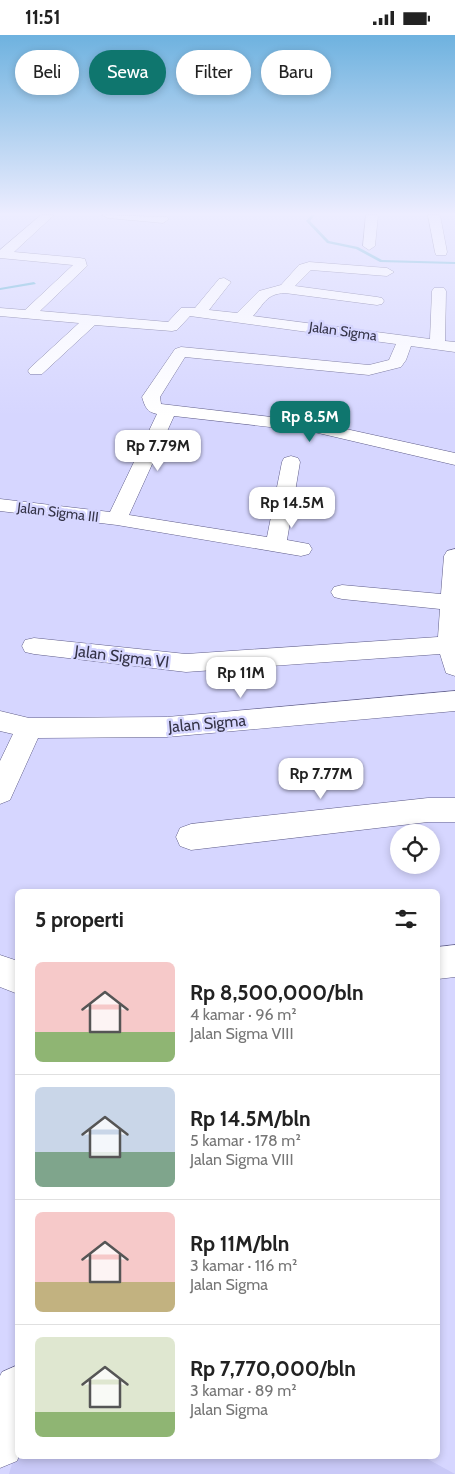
<!DOCTYPE html>
<html lang="id">
<meta charset="utf-8">
<style>
body{margin:0;font-family:Cabin,sans-serif;background:#f6f6f6;color:#222;height:100vh;display:flex;flex-direction:column;font-size:19px;white-space:nowrap}
*{box-sizing:border-box;margin:0}
p{font-size:16px;color:#767676}
.icon{flex:none;width:28px;height:28px;fill:none;stroke:currentColor;stroke-width:2;stroke-linecap:round;stroke-linejoin:round}
.map{position:relative;flex:1;overflow:hidden}
.details{position:absolute;left:15px;top:854px;width:425px;height:570px;display:flex;flex-direction:column;background:#fff;border-radius:8px;box-shadow:0 2px 8px #0003}
.details>*{flex:none}
.banner{position:absolute;left:15px;top:15px;width:425px;height:45px;display:flex;gap:10px}
.fabs{position:absolute;left:390px;top:789px;display:grid;gap:10px}
.fabs a{display:grid;place-items:center;width:50px;height:50px;border-radius:50%;background:#fff;box-shadow:0 2px 8px #0003;font-size:25px}
.price{position:absolute;translate:-50% -42px;padding:0 11px;border-radius:10px;background:#fff;color:#222;font-size:16px;line-height:32px;filter:drop-shadow(0 1px 2px #0008)}
.price::after{content:'';position:absolute;left:50%;top:30px;width:15px;height:11px;margin-left:-8px;background:inherit;clip-path:polygon(0 0,100% 0,50% 100%)}
.price.current{background:#0f766e;color:#fff}
ul{padding:0;list-style:none}
li{display:flex;align-items:center;gap:15px;height:125px;padding:0 20px}
li+li{border-top:1px solid #e0e0e0}
li span{display:grid;place-items:center;flex:none;width:140px;height:100px;border-radius:8px;color:#555}
li>.icon{margin-inline-start:auto}
span .icon{width:60px;height:60px;fill:#fffc;stroke-width:1}
li b{font-size:21px}
h2{display:flex;justify-content:space-between;align-items:center;height:60px;padding:0 20px;font-size:21px}
.pill{padding:0 18px;border-radius:22px;background:#fff;box-shadow:0 2px 8px #0003;font-size:18px;line-height:45px}
.pill.current{background:#0f766e;color:#fff}
.status{display:flex;justify-content:space-between;align-items:center;height:35px;padding:0 25px;background:#fff;direction:ltr}
.status svg{height:14px;fill:currentColor}
.map>svg:first-child{display:block}
.built{fill:#c9c9f7}
.lines{fill:none;stroke-linecap:round;stroke-linejoin:round}
.stream{fill:#57b0d1;fill-rule:evenodd}
.street-casing{stroke:#605e8a;stroke-width:1}
.street{fill:#fff;fill-rule:evenodd}
.labels{text-anchor:middle;stroke-width:5;stroke-linejoin:round;paint-order:stroke}
.far-street-label{font-size:14px;fill:#343347;stroke:#d6d6ff}
.street-label{font-size:16px;fill:#343347;stroke:#d6d6ff}
</style>
<div class="status"><b>11:51</b><svg viewBox="0 0 49 12"><path d="M0 12V9h3v3zM5 12V6h3v6zM10 12V3h3v9zM15 12V0h3v12zM26 1h20v11H26zM47 4h2v5h-2z"/></svg></div>
<div class="map">
<svg width="455" height="1439" viewBox="0 0 455 1439">
<rect width="100%" height="100%" fill="#d6d6ff"/>
<path class="built" d="M17 1412 18 1421H422L455 1439H9Z"/>
<g class="lines">
<path class="stream" d="M311 180H315L310 186 329 206 358 212 382 225 455 227V229L380 227 356 214 327 208 306 186Z
M34 247 36 249 0 255V253Z"/>
<g class="street-casing">
<path id="street" d="M41 180H54L14 217 80 223 85 224 87 231 40 276 168 287 181 273H195L219 244 224 243 231 247 209 275 237 278 259 256 281 250 299 230 309 227 387 233 394 237 387 241 311 235 295 251 377 262 382 263 384 266 382 269 377 270 285 258C266 259 265 268 253 281L430 304 432 256 434 253H444L446 256 445 306 455 307V317L411 311 406 325 401 332 369 340 185 322 160 362 161 369 314 387 455 418V430L314 397 174 381 129 480 267 502 282 427 284 423 291 421 298 423 300 427 287 505 309 509 312 514 309 519 301 521 117 490 0 476V464L110 477 157 379C147 377 145 372 142 362L175 314 181 312 369 330 389 325 396 309 190 281 177 295 172 296 95 290 42 339H30L28 336 30 333 79 288 0 281V273L25 275 73 230 0 223V215Z
M102 180 167 182 169 184 163 188 108 183Z
M366 180H378L375 211 369 215 363 211Z
M428 180H440L447 217 446 220H436L435 217Z
M455 514V641L446 638 440 619 186 637 34 619 25 617 22 611 25 605 34 603 186 619 438 602 440 574 342 564 334 562 331 557 334 552 342 550 441 559 444 521 447 516Z
M455 656V676L167 702 38 703 10 765 0 769V726L13 699 0 696V676L29 683 167 682Z
M428 763H455V787H428L191 815 180 811 176 802 180 793 191 789Z
M455 910V942L438 944V912Z
M0 920 18 926V959L0 952Z
M18 1330 19 1421 17 1426 0 1433V1341L2 1337Z"/>
</g>
<use href="#street" class="street"/>
</g>
<linearGradient id="sky" x2="0" y2="1"><stop stop-color="#6eb2df"/><stop offset="0.47" stop-color="#ededff"/><stop offset="1" stop-color="#ededff" stop-opacity="0"/></linearGradient>
<rect width="455" height="381" fill="url(#sky)"/>
<g class="labels">
<g class="far-street-label">
<text transform="translate(343 296) rotate(8)" y="5">Jalan Sigma</text>
<text transform="translate(58 477) rotate(7)" y="5">Jalan Sigma III</text>
</g>
<g class="street-label">
<text transform="translate(122 621) rotate(7)" y="6">Jalan Sigma VI</text>
<text transform="translate(207 688) rotate(-5)" y="6">Jalan Sigma</text>
</g>
</g>
</svg>
<div class="fabs">
<a><svg class="icon" aria-label="locate" viewBox="0 0 24 24"><circle cx="12" cy="12" r="6"/><path d="M12 2v4M12 18v4M2 12h4M18 12h4"/></svg></a>
</div>
<b class="price current" style="left:310px;top:408px">Rp 8.5M</b>
<b class="price" style="left:158px;top:437px">Rp 7.79M</b>
<b class="price" style="left:292px;top:494px">Rp 14.5M</b>
<b class="price" style="left:241px;top:664px">Rp 11M</b>
<b class="price" style="left:321px;top:765px">Rp 7.77M</b>
<div class="banner">
<a class="pill">Beli</a>
<a class="pill current">Sewa</a>
<a class="pill">Filter</a>
<a class="pill">Baru</a>
</div>
<section class="details">
<h2>5 properti<svg class="icon" aria-label="filters" viewBox="0 0 24 24"><path d="M4 7h16M4 17h16"/><circle cx="9" cy="7" r="2"/><circle cx="15" cy="17" r="2"/></svg></h2>
<ul>
<li><span style="background:linear-gradient(#f6c9c9 70%,#8fb573 0)"><svg class="icon" aria-label="home" viewBox="0 0 24 24"><path d="M3 11l9-7 9 7M6 9v11h12V9"/></svg></span><div><b>Rp 8,500,000/bln</b><p>4 kamar · 96 m²</p><p>Jalan Sigma VIII</p></div></li>
<li><span style="background:linear-gradient(#c9d6e8 65%,#7fa58c 0)"><svg class="icon" aria-label="home" viewBox="0 0 24 24"><path d="M3 11l9-7 9 7M6 9v11h12V9"/></svg></span><div><b>Rp 14.5M/bln</b><p>5 kamar · 178 m²</p><p>Jalan Sigma VIII</p></div></li>
<li><span style="background:linear-gradient(#f6c9c9 70%,#c2b280 0)"><svg class="icon" aria-label="home" viewBox="0 0 24 24"><path d="M3 11l9-7 9 7M6 9v11h12V9"/></svg></span><div><b>Rp 11M/bln</b><p>3 kamar · 116 m²</p><p>Jalan Sigma</p></div></li>
<li><span style="background:linear-gradient(#dfe7d0 75%,#8fb573 0)"><svg class="icon" aria-label="home" viewBox="0 0 24 24"><path d="M3 11l9-7 9 7M6 9v11h12V9"/></svg></span><div><b>Rp 7,770,000/bln</b><p>3 kamar · 89 m²</p><p>Jalan Sigma</p></div></li>
</ul>
</section>
</div>
